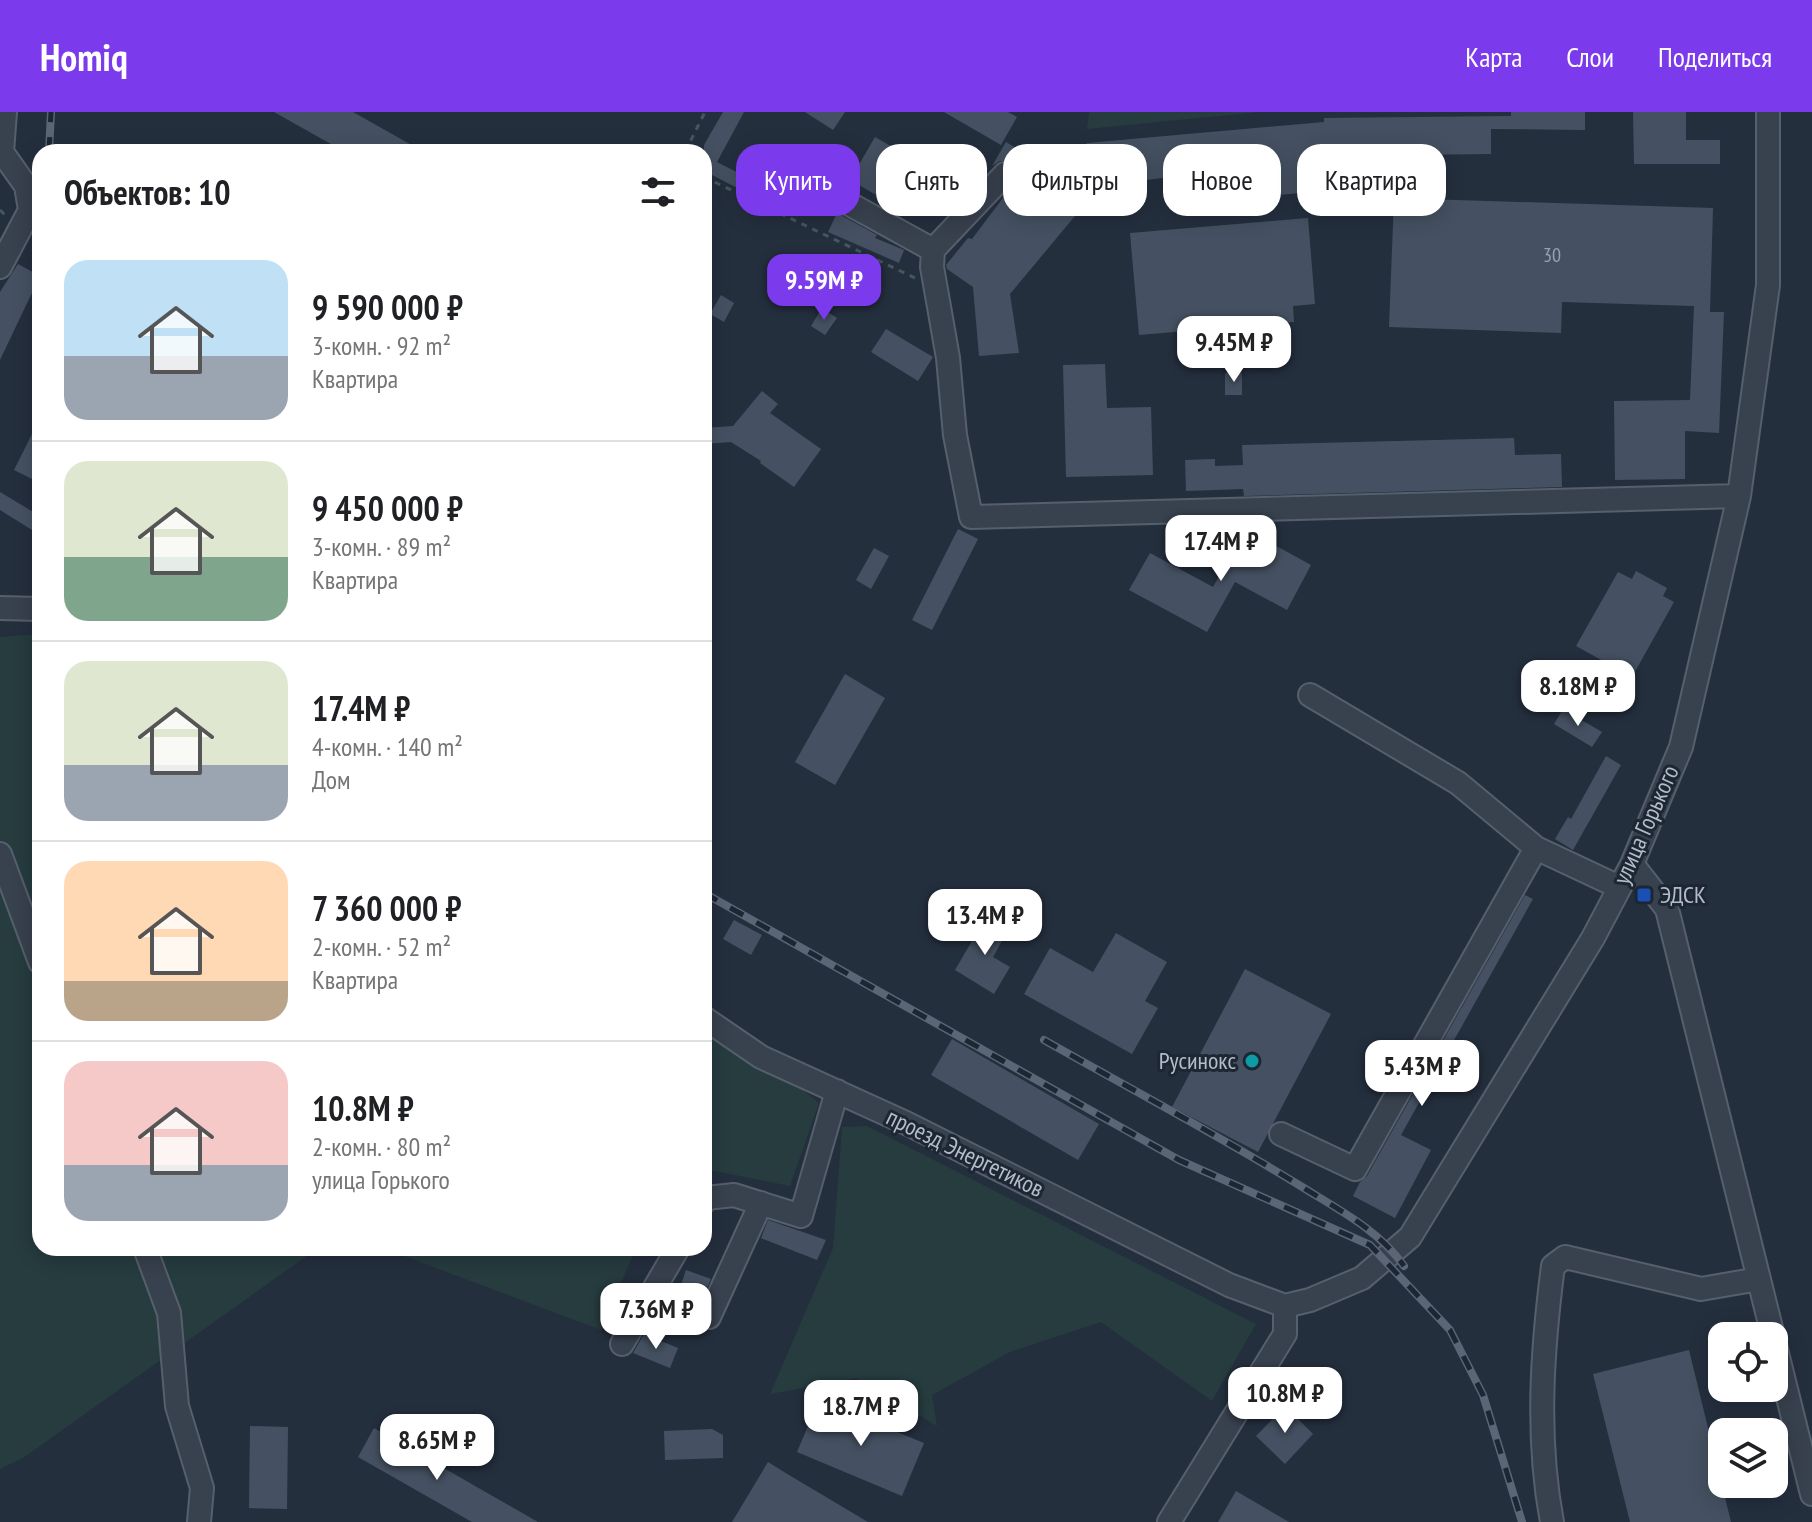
<!DOCTYPE html>
<html lang="ru">
<meta charset="utf-8">
<style>
body{margin:0;font-family:"PT Sans Narrow",sans-serif;background:#f2f2f2;color:#202124;height:100vh;display:flex;flex-direction:column;font-size:30px;white-space:nowrap}
*{box-sizing:border-box;margin:0}
p{font-size:26px;color:#757577}
.icon{flex:none;width:44px;height:44px;fill:none;stroke:currentColor;stroke-width:2;stroke-linecap:round;stroke-linejoin:round}
.map{position:relative;flex:1;overflow:hidden}
.side{position:absolute;left:32px;top:32px;width:680px;height:1112px;display:flex;flex-direction:column;background:#fff;border-radius:24px;box-shadow:0 4px 20px #0003}
.side>*{flex:none}
.banner{position:absolute;left:736px;top:32px;width:760px;height:72px;display:flex;gap:16px}
.buttons{position:absolute;left:1708px;top:1210px;display:grid;gap:16px}
.buttons a{display:grid;place-items:center;width:80px;height:80px;border-radius:16px;background:#fff;box-shadow:0 4px 20px #0003;font-size:40px}
.price{position:absolute;translate:-50% -68px;padding:0 18px;border-radius:16px;background:#fff;color:#222;font-size:26px;line-height:52px;filter:drop-shadow(0 2px 4px #0008)}
.price::after{content:'';position:absolute;left:50%;top:48px;width:24px;height:18px;margin-left:-12px;background:inherit;clip-path:polygon(0 0,100% 0,50% 100%)}
.price.current{background:#7c3aed;color:#fff}
ul{padding:0;list-style:none}
li{display:flex;align-items:center;gap:24px;height:200px;padding:0 32px}
li+li{border-top:2px solid #e0e0e0}
li span{display:grid;place-items:center;flex:none;width:224px;height:160px;border-radius:24px;color:#555}
li>.icon{margin-inline-start:auto}
span .icon{width:96px;height:96px;fill:#fffc;stroke-width:1}
li b{font-size:34px}
h2{display:flex;justify-content:space-between;align-items:center;height:96px;padding:0 32px;font-size:34px}
.tag{padding:0 28px;border-radius:24px;background:#fff;box-shadow:0 4px 20px #0003;font-size:28px;line-height:72px}
.tag.current{background:#7c3aed;color:#fff}
header{display:flex;align-items:center;gap:48px;box-sizing:border-box;height:112px;padding:0 40px;background:#7c3aed;color:#fff}
header strong{font-size:38px}
nav{display:flex;gap:44px;margin-inline-start:auto;font-size:28px}
.map>svg:first-child{display:block}
.green{fill:#263c3f}
.building{fill:#455162}
.lines{fill:none;stroke-linecap:round;stroke-linejoin:round}
.minor-casing{stroke:#565f6c;stroke-width:26}
.path{stroke:#44595c;stroke-width:3;stroke-dasharray:6 6;stroke-linecap:butt}
.minor{stroke:#38414e;stroke-width:22}
.rail-casing{stroke:#5a6575;stroke-width:8}
.rail{stroke:#1d2633;stroke-width:5;stroke-dasharray:15;stroke-linecap:butt}
.transit-dot{fill:#1a4fb4;stroke:#1d2633;stroke-width:3}
.culture-dot{fill:#0f9aa8;stroke:#1d2633;stroke-width:3}
.labels{text-anchor:middle;stroke-width:6;stroke-linejoin:round;paint-order:stroke}
.number-label{font-size:20px;fill:#98a1af}
.street-label{font-size:24px;fill:#b4bcc9;stroke:#1d2633}
.poi-label{font-size:24px;fill:#b4bcc9;stroke:#1d2633;text-anchor:start}
</style>
<header>
<strong>Homiq</strong>
<nav><a>Карта</a><a>Слои</a><a>Поделиться</a></nav>
</header>
<div class="map">
<svg width="1812" height="1410" viewBox="0 0 1812 1410">
<rect width="100%" height="100%" fill="#242f3e"/>
<path class="green" d="M1089 0H1260L1087 17Z
M40 522V1136H318L23 1346 0 1357V525Z
M704 906 761 945 819 991 790 1074 704 1057Z
M867 1014 1256 1212 1212 1289 1101 1210 1010 1240 932 1283 937 1314 856 1266 770 1282 833 1136 842 1015Z
M383 1136H636L601 1218Z"/>
<path class="building" d="M274 0H353L424 40H345Z
M723 0H744L717 50 799 92 792 104 710 62 704 73V33Z
M805 0H845L833 18Z
M944 0H1008L1017 5 1001 33Z
M1511 0H1585V18L1491 17V42L1318 44 1322 79 1266 84 1263 53 1100 74 1010 182 1019 241 979 244 973 175 947 157 946 153 968 126 972 127 1018 66V57L1009 49H1000L992 54 1006 30 1060 63 1087 31 1324 10V6L1511 4Z
M1633 0H1686V28H1720V52H1634Z
M875 25 931 57 906 100 850 68Z
M1394 86 1713 96 1710 200H1724L1719 321 1685 319V367L1615 368 1614 289 1690 288 1694 194 1562 190 1561 221 1389 215Z
M837 101 877 123 875 126 904 138 899 151 828 120Z
M1308 106 1315 192 1293 194 1294 210 1139 223 1130 121Z
M18 152 40 164 0 248V180Z
M721 183 734 191 724 210 710 202Z
M822 196 837 206 825 223 811 214Z
M886 217 933 245 918 269 871 240Z
M1105 252 1107 296 1151 295 1153 363 1066 365 1063 253Z
M1225 261H1242V283H1225Z
M762 279 778 292 770 301 821 337 794 375 760 351 761 349 731 330 704 332V316L733 314Z
M40 306V371L14 358Z
M1514 326 1515 343 1561 342 1562 375 1244 384 1243 377 1186 379 1185 348 1215 347V354L1243 353 1242 333Z
M0 380 40 404V423L0 398Z
M958 417 978 427 932 518 912 508Z
M1260 425 1311 453 1287 498 1235 470 1207 520 1129 478 1150 441 1213 475 1232 441 1247 449Z
M874 436 889 444 871 477 856 468Z
M1636 459 1667 476 1663 484 1674 490 1632 565 1576 534 1618 460 1632 467Z
M845 562 885 586 835 673 795 650Z
M1563 597 1602 620 1592 635 1554 612Z
M1606 644 1621 653 1573 738 1555 727 1568 705 1571 707Z
M1525 783 1533 787 1401 1023 1431 1038 1395 1106 1353 1084 1360 1070 1367 1064Z
M986 805 1008 818 993 845 1010 855 994 882 955 858Z
M734 808 762 823 751 843 723 827Z
M1116 821 1167 850 1145 889 1158 896 1132 942 1024 882 1050 836 1093 860Z
M1245 857 1331 902 1258 1040 1172 995Z
M952 927 1099 1012 1078 1048 931 963Z
M768 1108 826 1128 817 1148 761 1126Z
M686 1158 711 1167 704 1183 680 1176Z
M644 1222 678 1236 670 1256 633 1241Z
M1689 1238 1731 1410H1630L1593 1262Z
M819 1288 924 1331 902 1384 797 1340Z
M1285 1294 1313 1322 1285 1352 1256 1324Z
M250 1314 288 1315 287 1397 249 1396Z
M374 1316 538 1410H472L358 1345Z
M712 1317 723 1323V1346L665 1348 664 1319Z
M768 1350 789 1363 868 1410H732Z
M1236 1379 1289 1410H1218Z"/>
<g class="lines">
<g class="minor-casing">
<path id="minor" d="M775 51 933 138
M1005 62 933 138 932 155 948 246 955 323 971 405 1739 384
M0 155 30 98 26 74 2 40 5 0
M0 496 40 497
M1310 583 1458 671 1536 736
M0 742 40 850
M1632 752 1667 797 1773 1224
M704 906 761 945 906 1011 1229 1173 1285 1194 1310 1188 1362 1166 1410 1125 1593 826 1632 752 1681 635 1739 384 1768 173V0
M1281 1022 1355 1057 1536 736 1619 775
M704 1090 706 1086 734 1083 801 1104 837 979
M145 1136 169 1201 177 1294 202 1376 199 1410
M709 1205 761 1091
M1774 1229 1812 1382
M622 1232 678 1136
M1169 1410 1285 1222V1194
M1552 1410C1536 1325 1542 1239 1553 1154L1565 1145 1701 1177 1759 1167"/>
</g>
<path class="path" d="M690 40 689 32 705 0
M704 65 915 166
M0 98 7 105"/>
<use href="#minor" class="minor"/>
<g class="rail-casing">
<path id="rail" d="M49 40 51 0
M704 781 1179 1048 1370 1133 1450 1218 1483 1283 1522 1410
M1044 928C1129 976 1216 1022 1299 1073 1337 1097 1378 1117 1404 1154"/>
</g>
<use href="#rail" class="rail"/>
</g>
<rect class="transit-dot" x="1636" y="775" width="16" height="16" rx="4"/>
<circle class="culture-dot" cx="1252" cy="949" r="8"/>
<g class="labels">
<g class="number-label">
<text x="1552" y="150">30</text>
</g>
<g class="street-label">
<text transform="translate(1646 713) rotate(-66)" y="8">улица Горького</text>
<text transform="translate(965 1041) rotate(26)" y="8">проезд Энергетиков</text>
</g>
<g class="poi-label">
<text x="1660" y="791">ЭДСК</text>
<text x="1236" y="957" text-anchor="end">Русинокс</text>
</g>
</g>
</svg>
<div class="buttons">
<a><svg class="icon" aria-label="locate" viewBox="0 0 24 24"><circle cx="12" cy="12" r="6"/><path d="M12 2v4M12 18v4M2 12h4M18 12h4"/></svg></a>
<a><svg class="icon" aria-label="layers" viewBox="0 0 24 24"><path d="M12 4l9 5-9 5-9-5zM3 14l9 5 9-5"/></svg></a>
</div>
<b class="price current" style="left:824px;top:210px">9.59M ₽</b>
<b class="price" style="left:1234px;top:272px">9.45M ₽</b>
<b class="price" style="left:1221px;top:471px">17.4M ₽</b>
<b class="price" style="left:1578px;top:616px">8.18M ₽</b>
<b class="price" style="left:985px;top:845px">13.4M ₽</b>
<b class="price" style="left:1422px;top:996px">5.43M ₽</b>
<b class="price" style="left:656px;top:1239px">7.36M ₽</b>
<b class="price" style="left:1285px;top:1323px">10.8M ₽</b>
<b class="price" style="left:861px;top:1336px">18.7M ₽</b>
<b class="price" style="left:437px;top:1370px">8.65M ₽</b>
<div class="banner">
<a class="tag current">Купить</a>
<a class="tag">Снять</a>
<a class="tag">Фильтры</a>
<a class="tag">Новое</a>
<a class="tag">Квартира</a>
</div>
<section class="side">
<h2>Объектов: 10<svg class="icon" aria-label="filters" viewBox="0 0 24 24"><path d="M4 7h16M4 17h16"/><circle cx="9" cy="7" r="2"/><circle cx="15" cy="17" r="2"/></svg></h2>
<ul>
<li><span style="background:linear-gradient(#bfe0f5 60%,#9aa5b1 0)"><svg class="icon" aria-label="home" viewBox="0 0 24 24"><path d="M3 11l9-7 9 7M6 9v11h12V9"/></svg></span><div><b>9 590 000 ₽</b><p>3-комн. · 92 m²</p><p>Квартира</p></div></li>
<li><span style="background:linear-gradient(#dfe7d0 60%,#7fa58c 0)"><svg class="icon" aria-label="home" viewBox="0 0 24 24"><path d="M3 11l9-7 9 7M6 9v11h12V9"/></svg></span><div><b>9 450 000 ₽</b><p>3-комн. · 89 m²</p><p>Квартира</p></div></li>
<li><span style="background:linear-gradient(#dfe7d0 65%,#9aa5b1 0)"><svg class="icon" aria-label="home" viewBox="0 0 24 24"><path d="M3 11l9-7 9 7M6 9v11h12V9"/></svg></span><div><b>17.4M ₽</b><p>4-комн. · 140 m²</p><p>Дом</p></div></li>
<li><span style="background:linear-gradient(#ffd9b3 75%,#b9a48a 0)"><svg class="icon" aria-label="home" viewBox="0 0 24 24"><path d="M3 11l9-7 9 7M6 9v11h12V9"/></svg></span><div><b>7 360 000 ₽</b><p>2-комн. · 52 m²</p><p>Квартира</p></div></li>
<li><span style="background:linear-gradient(#f6c9c9 65%,#9aa5b1 0)"><svg class="icon" aria-label="home" viewBox="0 0 24 24"><path d="M3 11l9-7 9 7M6 9v11h12V9"/></svg></span><div><b>10.8M ₽</b><p>2-комн. · 80 m²</p><p>улица Горького</p></div></li>
</ul>
</section>
</div>
